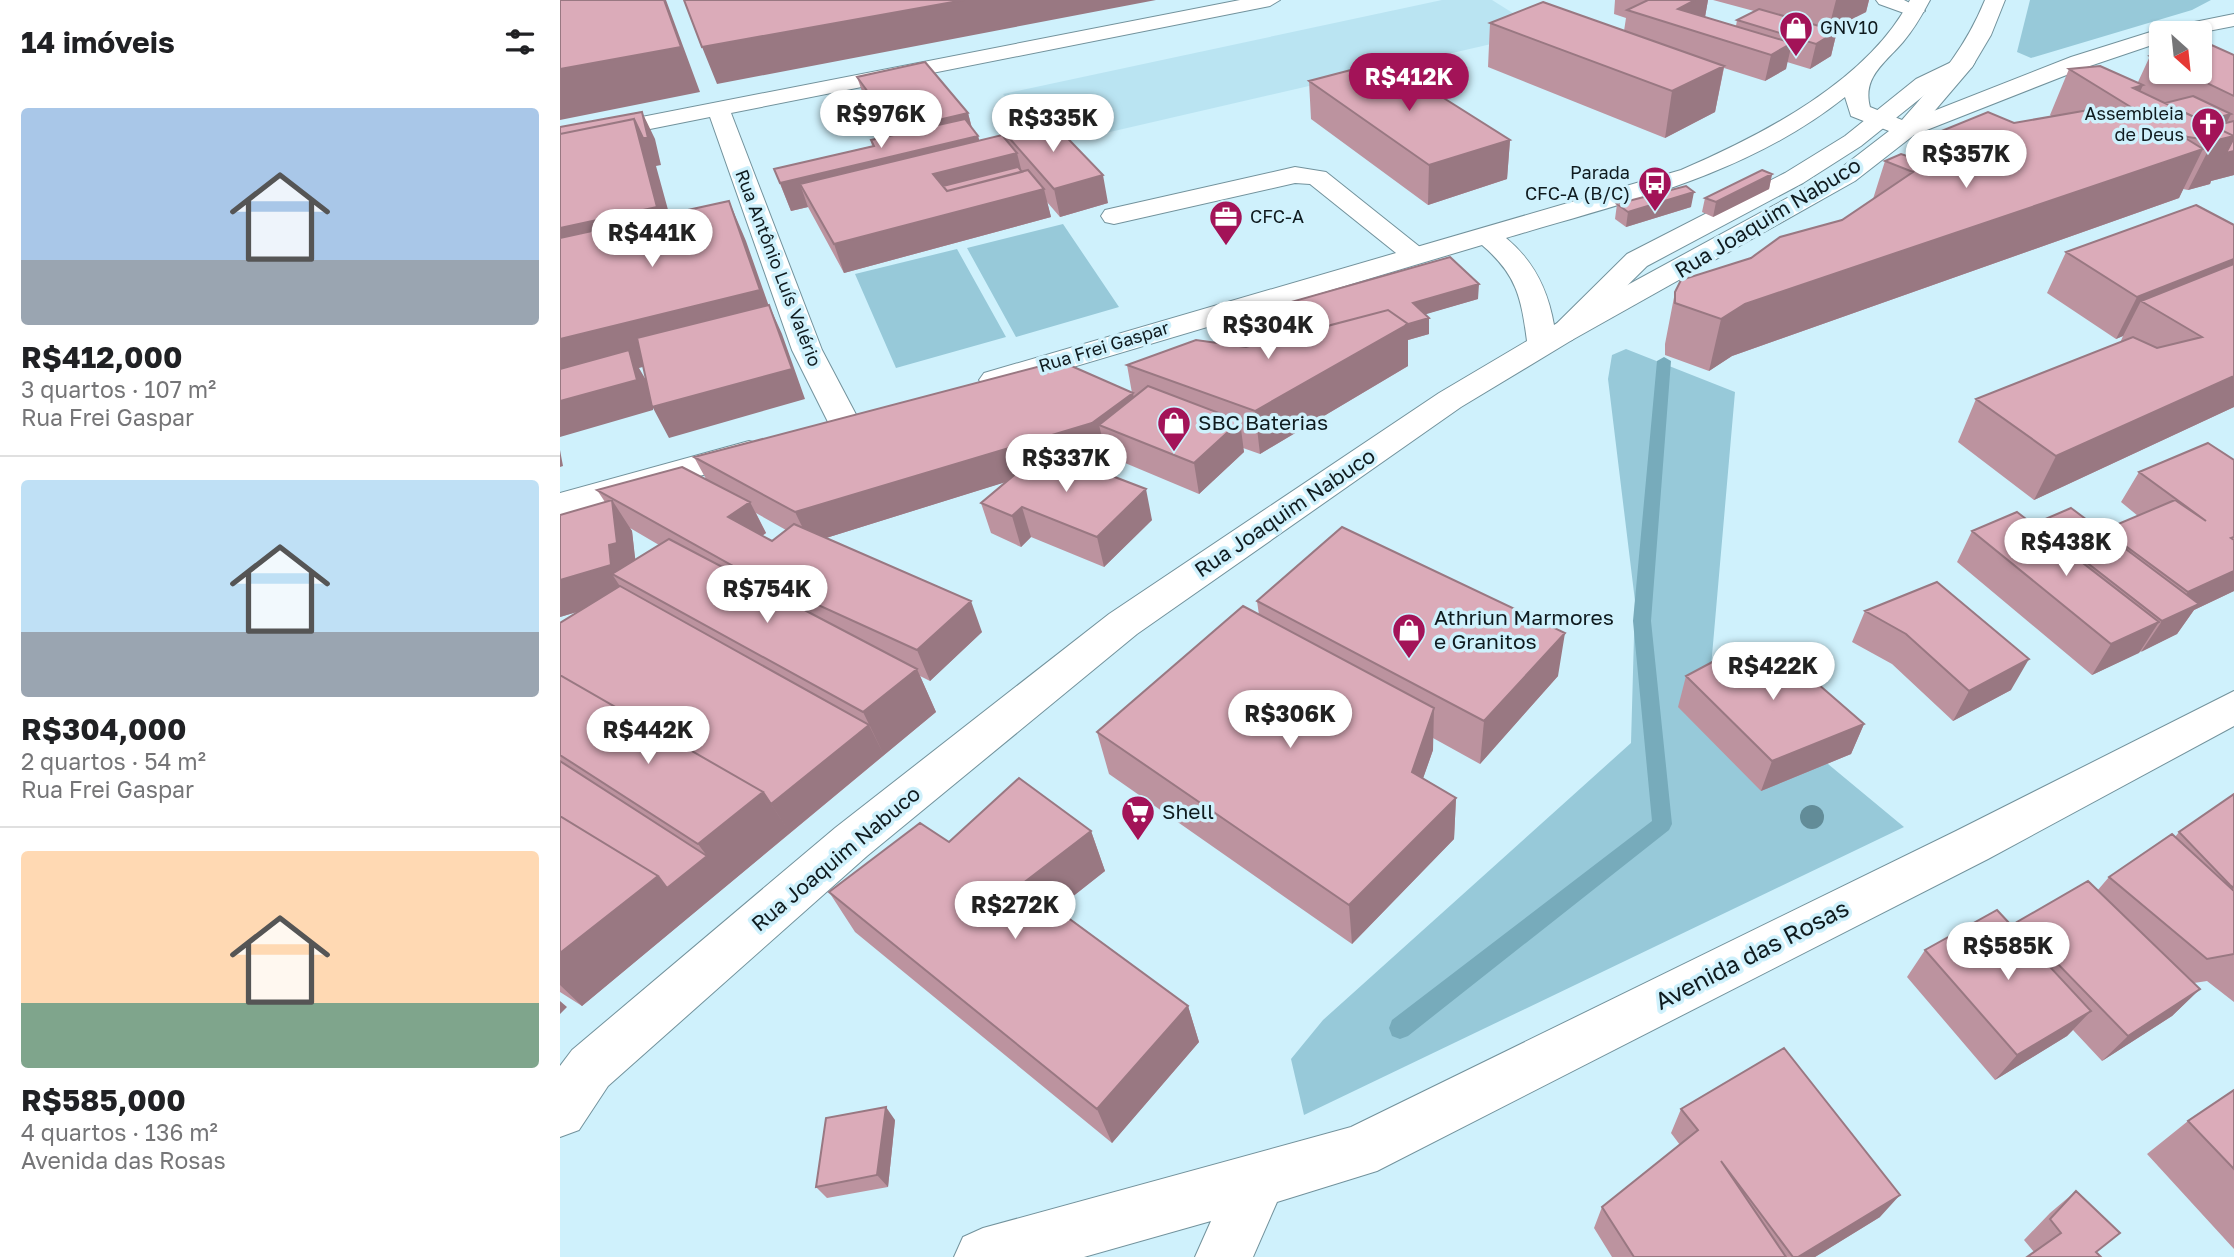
<!DOCTYPE html>
<html lang="pt">
<meta charset="utf-8">
<style>
body{margin:0;font-family:"Golos Text",sans-serif;background:#f2f2f2;color:#202124;height:100vh;display:flex;flex-direction:column;font-size:26px;white-space:nowrap}
*{box-sizing:border-box;margin:0}
p{font-size:23px;color:#757577}
.icon{flex:none;width:38px;height:38px;fill:none;stroke:currentColor;stroke-width:2;stroke-linecap:round;stroke-linejoin:round}
.map{position:relative;flex:1;overflow:hidden}
.sheet{display:flex;flex-direction:column;background:#fff;width:560px}
.sheet>*{flex:none}
.needle{width:46px;rotate:153deg}
.buttons{position:absolute;left:1589px;top:21px;display:grid;gap:14px}
.buttons a{display:grid;place-items:center;width:63px;height:63px;border-radius:7px;background:#fff;box-shadow:0 2px 5px #0004;font-size:35px}
.price{position:absolute;translate:-50% -60px;padding:0 16px;border-radius:24px;background:#fff;color:#222;font-size:23px;line-height:46px;filter:drop-shadow(0 2px 4px #0008)}
.price::after{content:'';position:absolute;left:50%;top:42px;width:21px;height:16px;margin-left:-10px;background:inherit;clip-path:polygon(0 0,100% 0,50% 100%)}
.price.on{background:#a31358;color:#fff}
ul{padding:0;list-style:none}
li{display:grid;align-content:center;gap:14px;height:371px;padding:0 21px}
li+li{border-top:2px solid #e0e0e0}
li span{display:grid;place-items:center;height:217px;border-radius:7px;color:#555}
li>.icon{margin-inline-start:auto}
span .icon{width:126px;height:126px;fill:#fffc;stroke-width:1}
li b{font-size:30px}
h2{display:flex;justify-content:space-between;align-items:center;height:84px;padding:0 21px;font-size:30px}
main{display:flex;flex:1;min-height:0}
.map>svg:first-child{display:block}
.built{fill:#bae4f2}
.green{fill:#97c9d9}
.lines{fill:none;stroke-linecap:round;stroke-linejoin:round}
.stream{fill:#77abbb;fill-rule:evenodd}
.minor-casing{stroke:#72929c;stroke-width:2}
.major-casing{stroke:#72929c;stroke-width:2}
.highway-casing{stroke:#72929c;stroke-width:2}
.minor{fill:#fff;fill-rule:evenodd}
.major{fill:#fff;fill-rule:evenodd}
.highway{fill:#fff;fill-rule:evenodd}
.tree{fill:#628c98}
.wall{fill:#bc939f;fill-rule:evenodd}
.shaded-wall{fill:#997882}
.building{fill:#dbabb9;stroke:#997882;stroke-width:2}
.labels{text-anchor:middle;stroke-width:7;stroke-linejoin:round;paint-order:stroke}
.far-poi-label{font-size:18px;fill:#0f1b1f;stroke:#cff1fc;text-anchor:start}
.far-street-label{font-size:18px;fill:#0f1b1f;stroke:#cff1fc}
.street-label{font-size:21px;fill:#0f1b1f;stroke:#cff1fc}
.poi-label{font-size:21px;fill:#0f1b1f;stroke:#cff1fc;text-anchor:start}
.near-street-label{font-size:24px;fill:#0f1b1f;stroke:#cff1fc}
</style>
<main>
<section class="sheet">
<h2>14 imóveis<svg class="icon" aria-label="filters" viewBox="0 0 24 24"><path d="M4 7h16M4 17h16"/><circle cx="9" cy="7" r="2"/><circle cx="15" cy="17" r="2"/></svg></h2>
<ul>
<li><span style="background:linear-gradient(#a9c7e8 70%,#9aa5b1 0)"><svg class="icon" aria-label="home" viewBox="0 0 24 24"><path d="M3 11l9-7 9 7M6 9v11h12V9"/></svg></span><div><b>R$412,000</b><p>3 quartos · 107 m²</p><p>Rua Frei Gaspar</p></div></li>
<li><span style="background:linear-gradient(#bfe0f5 70%,#9aa5b1 0)"><svg class="icon" aria-label="home" viewBox="0 0 24 24"><path d="M3 11l9-7 9 7M6 9v11h12V9"/></svg></span><div><b>R$304,000</b><p>2 quartos · 54 m²</p><p>Rua Frei Gaspar</p></div></li>
<li><span style="background:linear-gradient(#ffd9b3 70%,#7fa58c 0)"><svg class="icon" aria-label="home" viewBox="0 0 24 24"><path d="M3 11l9-7 9 7M6 9v11h12V9"/></svg></span><div><b>R$585,000</b><p>4 quartos · 136 m²</p><p>Avenida das Rosas</p></div></li>
</ul>
</section>
<div class="map">
<svg width="1674" height="1257" viewBox="0 0 1674 1257">
<rect width="100%" height="100%" fill="#cff1fc"/>
<path class="built" d="M882 0H932L983 32 485 147 443 94Z"/>
<path class="green" d="M1470 0H1651L1632 10 1471 58 1457 52Z
M503 224 559 307 456 337 407 248Z
M397 249 446 337 336 368 295 274Z
M1066 349 1175 392 1151 667 1344 827 744 1115 731 1059 763 1020 1071 743 1075 601 1048 379 1052 355Z"/>
<g class="lines">
<path class="stream" d="M1104 357 1111 361 1091 621 1112 824 1109 830 848 1036 840 1039 832 1036 829 1028 832 1020 1092 821 1073 621 1097 361Z"/>
<g class="minor-casing">
<path id="minor" d="M680 0H720L710 6 171 113 262 350 301 424 296 431 285 434 274 431 269 424 232 350 150 117 0 147V133Z
M1404 56 1412 57 1415 62 1412 67 1372 89 1301 146 1243 183 1087 266 1012 340 1001 343 990 340 986 334 1067 254 1225 173 1285 136 1356 79Z
M735 167 766 172 870 255 866 261H846L750 184 735 183 554 224 545 222 541 216 545 210Z
M1674 691V726L1428 859 817 1171 717 1202 693 1257H635L651 1221 524 1257H394L403 1237 423 1228 791 1127 1396 831Z"/>
</g>
<g class="major-casing">
<path id="major" d="M1350 0H1370C1362 15 1354 29 1343 42 1325 63 1302 77 1310 107L1342 120C1378 79 1404 51 1425 0H1445L1431 35 1412 67 1354 135 1295 181 1012 340 901 407 577 634 307 856 48 1086 19 1130 0 1137V1066L12 1050 275 828 549 614 879 393 967 341C961 297 957 275 922 245L446 387 435 389 424 387 419 380 424 373 1121 170C1202 135 1308 81 1350 0ZM1285 97 1291 116 1329 131 1277 171 994 325C988 290 974 261 946 238 1065 202 1186 176 1285 97Z
M189 441 201 444 206 451 201 458 0 517V493Z"/>
</g>
<g class="highway-casing">
<path id="highway" d="M1316 0H1344L1365 11 1355 17 1319 4Z
M1674 14V26L1638 33H1601V42L1527 67 1354 135H1338L1334 130 1338 125 1511 57 1600 29Z"/>
</g>
<use href="#minor" class="minor"/>
<use href="#major" class="major"/>
<use href="#highway" class="highway"/>
</g>
<circle class="tree" cx="1252" cy="817" r="12"/>
<path class="wall" d="M1055 0H1148L1145 17 1176 26 1177 20 1194 11 1153 0H1309L1306 12 1272 29 1277 31 1271 56 1250 69 1227 62 1226 69 1205 81 1164 68 1155 112 1105 138 928 67 930 23 1064 31 1066 18 1054 14Z
M1601 53V72H1640L1674 55V175L1651 181 1650 184 1628 190 1623 189 1619 198 1172 356 1149 371 1105 355V344L1115 292 1191 258 1282 220 1313 199 1325 161 1366 162 1370 161 1379 132 1454 123 1492 117 1490 115 1509 69 1578 82 1590 56Z
M297 77 408 113 412 128 418 136 419 140 446 139 444 132 548 203 500 217 487 202 491 217 284 273 248 207 231 211 214 169 312 146 311 140 329 136 306 103Z
M749 81 950 140 947 179 868 205 751 119Z
M1212 174 1209 189 1153 217 1142 212 1145 198Z
M1057 204 1131 207 1066 227 1055 219Z
M1674 225V407L1474 500 1398 442 1416 399 1560 343 1563 336 1556 339 1487 293 1506 252Z
M918 299 865 314 869 334 848 340V366L700 454 683 448 684 452 639 494 546 455 545 449 539 453 513 461 592 520 544 567 471 537 461 547 431 533 421 503 445 482 266 538 422 632 370 681 360 676 376 712 22 1006 0 992V623L20 611 0 617V515L45 502 37 490 146 479 134 457 572 393 567 365 686 347 709 341 698 327 696 312ZM196 513 226 530 212 541 202 536 206 533ZM70 528 99 545 75 560 72 531Z
M1674 460V591L1634 610 1617 634 1532 675 1397 562 1412 531 1474 526 1476 523 1543 532 1544 530 1578 516 1561 502 1579 472Z
M697 601 998 676 920 764 873 738V750L863 778 896 798 894 839 792 944 549 774 537 732 699 615Z
M1305 611 1451 690 1393 721 1332 664 1292 642Z
M1209 660 1304 724 1291 754 1201 791 1118 707 1126 676Z
M1674 794V1002L1647 981 1634 983 1640 989 1612 1016 1542 1061 1513 1030 1507 1036 1435 1080 1347 977 1365 950 1453 927 1457 922 1537 891 1549 877 1615 837 1619 832Z
M531 831 545 871 497 909 628 1006 639 1042 552 1143 295 932 269 892 389 842Z
M1674 1090V1249L1587 1154 1628 1121Z
M1121 1109 1320 1217 1255 1257H1052L1034 1228 1042 1207 1120 1145 1111 1133Z
M335 1120 328 1187 267 1198 256 1187Z
M1516 1191 1536 1252H1474L1464 1240 1490 1213Z"/>
<path class="shaded-wall" d="M104 0H106L140 92 0 120V69Z
M404 0H596L157 84 142 47Z
M1135 0H1148L1145 17 1118 9Z
M1276 0H1309L1306 12 1268 31Z
M1277 31 1271 56 1250 69 1256 44Z
M1232 43 1226 69 1205 81 1211 55Z
M1164 66 1155 112 1105 138 1112 91Z
M1583 85 1573 108V88Z
M82 112 95 139 101 165 96 166 121 257 0 285V228L74 119Z
M408 113 414 137 418 136 425 161 457 153 464 181 387 201 240 184 248 207 231 211 220 183 343 154 336 130Z
M1671 114 1658 140 1674 136V175L1651 181 1650 184 1628 190 1653 141 1652 119Z
M950 140 947 179 868 205 869 165Z
M1643 149 1619 198 1172 356 1149 371 1161 319 1185 304Z
M1212 174 1209 189 1153 217 1156 202Z
M543 175 548 203 500 217 494 189Z
M484 189 491 217 284 273 274 244Z
M1134 192 1131 207 1066 227 1068 212Z
M169 201 186 241 218 332 79 368 86 380 93 407 232 369 209 305 222 334 245 399 109 438 93 408V410L0 437V401L77 380 74 369 0 388V339L200 290Z
M1674 259V291L1581 301 1563 336 1556 339 1577 297Z
M919 284 918 299 853 318V303Z
M869 318V334L848 340V366L700 454 695 411 838 328Z
M1674 376V407L1474 500 1496 456Z
M573 393 579 423 539 425 545 449 539 453 250 543 235 512Z
M680 421 684 452 639 494 634 463Z
M0 450 3 466 0 467Z
M586 489 592 520 544 567 537 537Z
M52 500 72 531 77 574H52L67 597 0 617V580Z
M190 502 206 533 184 548 168 517Z
M462 507 471 537 461 547 452 516Z
M1674 571V591L1634 610 1617 634 1581 652 1602 621 1611 617 1628 592Z
M411 601 422 632 370 681 357 650Z
M1599 622 1579 653 1532 675 1551 644Z
M1005 633 998 676 920 764 924 721Z
M1469 659 1451 690 1393 721 1409 691Z
M357 669 376 712 324 755 303 712Z
M874 708 873 750 851 813 852 772Z
M1304 724 1291 754 1201 791 1212 761Z
M309 725 324 755 230 833 211 804Z
M203 792 230 833 22 1006 0 985V953L98 876 147 856 138 844Z
M896 798 894 839 792 944 789 905Z
M531 831 545 871 479 923 462 884Z
M1640 989 1612 1016 1542 1061 1568 1036Z
M0 1001 7 1007 0 1014Z
M628 1006 639 1042 552 1143 537 1109Z
M1531 1011 1507 1036 1435 1080 1457 1055Z
M326 1107 335 1120 328 1187 317 1175Z
M1340 1195 1320 1217 1255 1257H1238Z"/>
<path class="building" d="M0 0H104L121 47 0 69Z
M124 0H404L142 47Z
M1088 0H1135L1118 9 1232 43 1211 55 1067 10Z
M983 2 1164 66 1112 91 930 23Z
M1199 9 1277 31 1256 44 1177 20Z
M1647 43 1674 55V96L1624 72H1640V45Z
M1601 53V61L1590 56Z
M825 61 950 140 869 165 749 81Z
M365 62 408 113 336 130 297 77Z
M1540 66 1583 85 1573 88 1674 136 1653 141 1622 136 1643 149 1185 304 1161 319 1115 303V292L1121 280 1191 258 1220 237 1282 220 1353 172 1325 161 1341 154 1366 162 1399 150 1409 144 1379 132 1428 112 1454 123 1540 108 1546 112 1574 109 1509 69Z
M1633 96 1671 114 1652 119 1662 124 1674 121V136L1605 103Z
M82 112 88 138H83L74 119 0 134V127Z
M74 119 97 207 0 228V134Z
M405 119 418 136 220 183 214 169 314 146 311 140Z
M490 120 543 175 494 189 444 132Z
M442 135 457 153 373 174 387 191 468 170 484 189 274 244 240 184Z
M1674 138V151L1666 153Z
M458 167 462 172 387 191 383 186Z
M1202 170 1212 174 1156 202 1145 198Z
M1126 186 1134 192 1068 212 1057 204Z
M169 201 200 290 0 339V238Z
M1636 205 1674 225V259L1577 297 1506 252Z
M890 257 919 284 853 303 869 318 845 325 848 324 828 310 718 339 696 312Z
M1674 264V376L1496 456 1416 399 1573 337 1597 348 1642 337 1581 301Z
M209 305 232 369 92 407 77 338Z
M828 310 848 324 695 411 567 365 636 340 686 347Z
M69 350 77 380 0 401V369Z
M500 361 573 393 532 423 235 512 134 457Z
M588 386 680 421 634 463 539 425Z
M1648 443 1674 460V537L1671 538 1674 540V571L1628 592 1544 530 1615 500 1646 521 1579 472Z
M484 450 586 489 537 537 462 507 452 516 421 503Z
M122 467 190 502 168 517 212 541 234 524 411 601 357 650 175 567 37 490Z
M52 500 57 543 49 545 51 565 0 580V515Z
M1511 508 1639 604 1602 621 1476 523Z
M1457 512 1599 622 1551 644 1412 531Z
M782 527 1005 633 924 721 697 601Z
M109 539 357 669 303 712 52 574Z
M1377 582 1469 659 1409 691 1346 634 1305 611Z
M60 586 309 725 211 804 203 792 0 675V623Z
M683 606 874 708 852 772 896 798 789 905 537 732Z
M1186 644 1209 660 1227 657 1304 724 1212 761 1126 676Z
M0 675 203 792 138 844 0 755Z
M0 761 147 856 107 888 98 876 0 816Z
M459 778 531 831 462 884 628 1006 537 1109 269 892 360 823 389 842Z
M1674 794V888L1670 885 1619 832Z
M0 816 98 876 0 953Z
M1612 834 1674 891V954L1647 959 1549 877Z
M1528 881 1640 989 1568 1036 1457 922Z
M1437 910 1531 1011 1457 1055 1365 950Z
M1224 1048 1340 1195 1238 1257H1233L1161 1161 1226 1257H1074L1042 1207 1138 1130 1121 1109Z
M1674 1090V1169L1628 1121Z
M326 1107 317 1175 256 1187 266 1118Z
M1516 1191 1560 1233 1536 1252 1541 1257H1467L1501 1233 1490 1219Z"/>
<defs>
<g id="shop-pin" transform="scale(1.75)"><path d="M0 17L-7.5 6A9.5 9.5 0 1 1 7.5 6Z" fill="#a31358" stroke="#cff1fc"/><path d="M-5-2.5h2.3a2.7 3.5 0 0 1 5.4 0H5L5.5 6h-11ZM-1.5-2.5h3a1.5 2.3 0 0 0-3 0Z" fill="#fff"/></g>
<g id="church-pin" transform="scale(1.75)"><path d="M0 17L-7.5 6A9.5 9.5 0 1 1 7.5 6Z" fill="#a31358" stroke="#cff1fc"/><path d="M-1.2-6h2.4v3.5h3.3v2.4h-3.3V6h-2.4V-.1h-3.3v-2.4h3.3Z" fill="#fff"/></g>
<g id="bus-pin" transform="scale(1.75)"><path d="M0 17L-7.5 6A9.5 9.5 0 1 1 7.5 6Z" fill="#a31358" stroke="#cff1fc"/><path d="M-5-6H5V4H4V6H2V4H-2V6H-4V4H-5ZM-3.5-4V0h7V-4ZM-3.5 1.2v1.5H-2V1.2ZM2 1.2v1.5H3.5V1.2Z" fill="#fff"/></g>
<g id="office-pin" transform="scale(1.75)"><path d="M0 17L-7.5 6A9.5 9.5 0 1 1 7.5 6Z" fill="#a31358" stroke="#cff1fc"/><path d="M-6-3h4V-5.5h4V-3h4V5H-6ZM-1-4.5V-3h2v-1.5ZM-6 0V1H6V0Z" fill="#fff"/></g>
<g id="supermarket-pin" transform="scale(1.75)"><path d="M0 17L-7.5 6A9.5 9.5 0 1 1 7.5 6Z" fill="#a31358" stroke="#cff1fc"/><path d="M-6-5.5h2.5l.6 2H6L4.5 2H-2.5L-4.4-4H-6ZM-1.5 3.2a1.3 1.3 0 1 0 .1 0ZM3 3.2a1.3 1.3 0 1 0 .1 0Z" fill="#fff"/></g>
</defs>
<g fill-rule="evenodd">
<use href="#shop-pin" x="1236" y="28"/>
<use href="#church-pin" x="1648" y="124"/>
<use href="#bus-pin" x="1095" y="183"/>
<use href="#office-pin" x="666" y="217"/>
<use href="#shop-pin" x="614" y="423"/>
<use href="#shop-pin" x="849" y="630"/>
<use href="#supermarket-pin" x="578" y="812"/>
</g>
<g class="labels">
<g class="far-poi-label">
<text x="1260" y="34">GNV10</text>
<text x="1624" y="120" text-anchor="end">Assembleia<tspan x="1624" dy="21">de Deus</tspan></text>
<text x="1070" y="179" text-anchor="end">Parada<tspan x="1070" dy="21">CFC-A (B/C)</tspan></text>
<text x="690" y="223">CFC-A</text>
</g>
<g class="far-street-label">
<text transform="translate(218 268) rotate(69)" y="6">Rua Antônio Luís Valério</text>
<text transform="translate(544 347) rotate(-17)" y="6">Rua Frei Gaspar</text>
</g>
<g class="street-label">
<text transform="translate(1208 218) rotate(-31)" y="7">Rua Joaquim Nabuco</text>
<text transform="translate(725 513) rotate(-34)" y="7">Rua Joaquim Nabuco</text>
<text transform="translate(276 859) rotate(-40)" y="7">Rua Joaquim Nabuco</text>
</g>
<g class="poi-label">
<text x="638" y="430">SBC Baterias</text>
<text x="874" y="625">Athriun Marmores<tspan x="874" dy="24">e Granitos</tspan></text>
<text x="602" y="819">Shell</text>
</g>
<g class="near-street-label">
<text transform="translate(1192 955) rotate(-27)" y="8">Avenida das Rosas</text>
</g>
</g>
</svg>
<div class="buttons">
<a><svg class="needle" viewBox="-14 -14 28 28"><path d="M0-13l5 13h-10z" fill="#e53935"/><path d="M0 13l5-13h-10z" fill="#757577"/></svg></a>
</div>
<b class="price on" style="left:849px;top:113px">R$412K</b>
<b class="price" style="left:321px;top:150px">R$976K</b>
<b class="price" style="left:493px;top:154px">R$335K</b>
<b class="price" style="left:1406px;top:190px">R$357K</b>
<b class="price" style="left:92px;top:269px">R$441K</b>
<b class="price" style="left:708px;top:361px">R$304K</b>
<b class="price" style="left:506px;top:494px">R$337K</b>
<b class="price" style="left:1506px;top:578px">R$438K</b>
<b class="price" style="left:207px;top:625px">R$754K</b>
<b class="price" style="left:1213px;top:702px">R$422K</b>
<b class="price" style="left:730px;top:750px">R$306K</b>
<b class="price" style="left:88px;top:766px">R$442K</b>
<b class="price" style="left:455px;top:941px">R$272K</b>
<b class="price" style="left:1448px;top:982px">R$585K</b>
</div>
</main>
